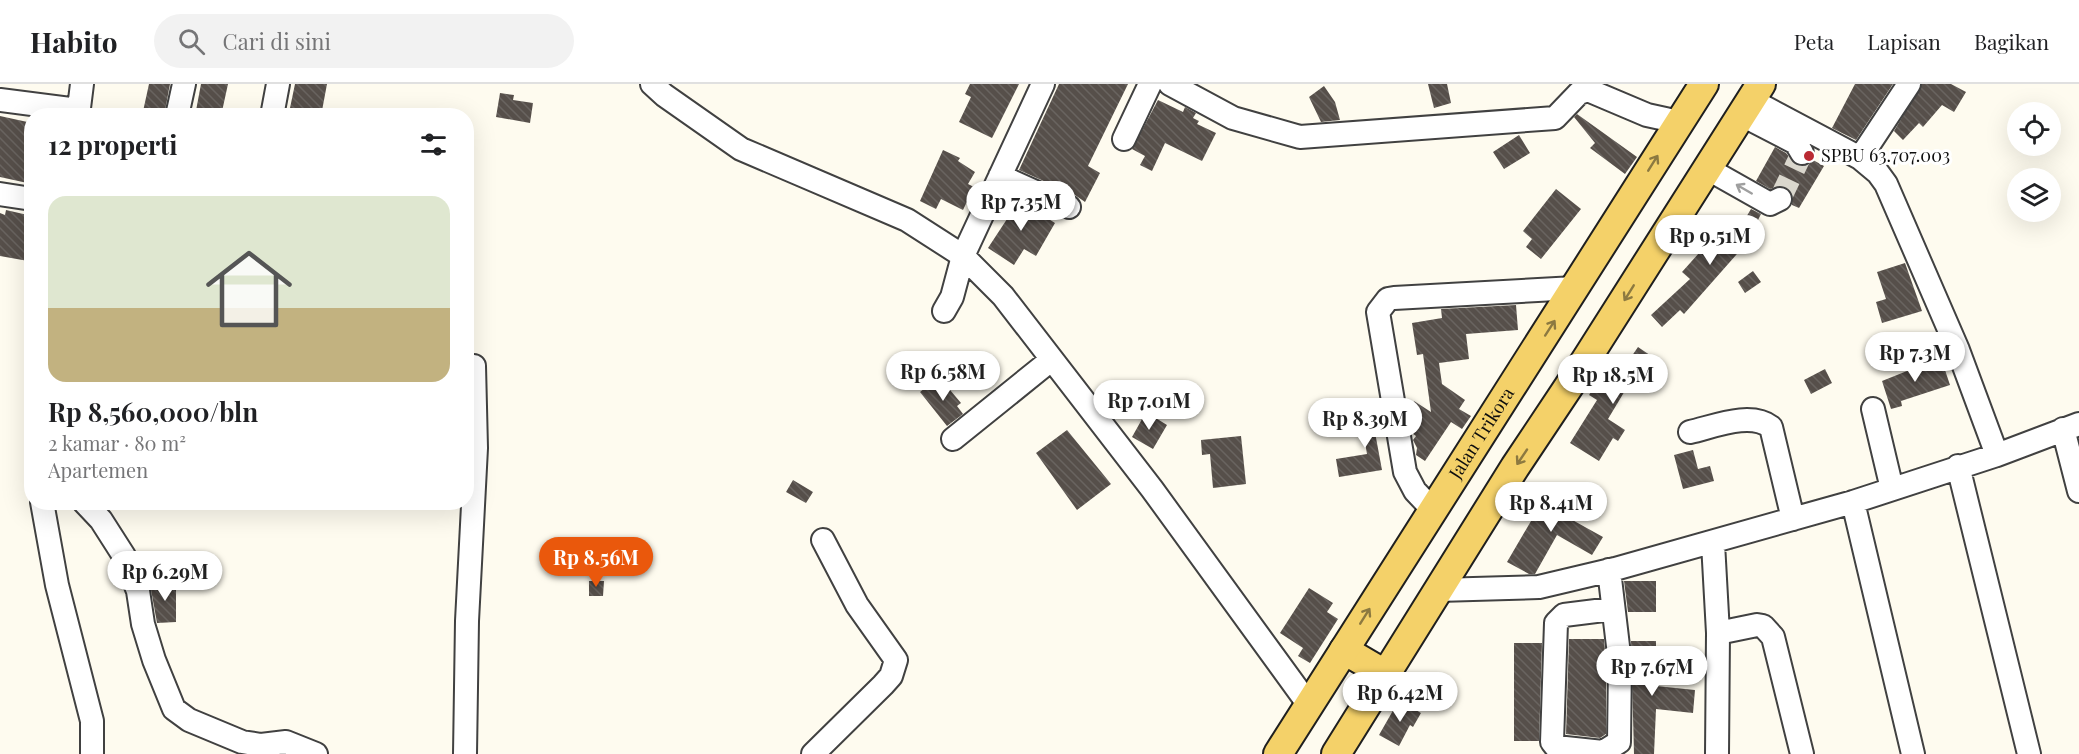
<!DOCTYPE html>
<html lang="id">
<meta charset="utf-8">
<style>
body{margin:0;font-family:"Playfair Display",serif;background:#f2f2f2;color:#202124;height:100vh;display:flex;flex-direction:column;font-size:22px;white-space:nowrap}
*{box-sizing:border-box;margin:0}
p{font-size:20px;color:#757577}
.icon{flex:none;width:33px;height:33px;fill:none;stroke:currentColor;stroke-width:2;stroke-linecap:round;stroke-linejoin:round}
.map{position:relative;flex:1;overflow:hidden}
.details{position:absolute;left:24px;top:24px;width:450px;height:402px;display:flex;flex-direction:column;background:#fff;border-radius:24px;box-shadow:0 6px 24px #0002}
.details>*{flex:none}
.buttons{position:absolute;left:2007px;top:18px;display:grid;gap:12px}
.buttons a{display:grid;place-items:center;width:54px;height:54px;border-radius:50%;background:#fff;box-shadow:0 6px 24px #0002;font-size:30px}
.price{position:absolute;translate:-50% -51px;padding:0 14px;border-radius:21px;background:#fff;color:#222;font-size:20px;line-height:39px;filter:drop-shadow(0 2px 3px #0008)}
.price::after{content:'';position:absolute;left:50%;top:36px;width:18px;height:14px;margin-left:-9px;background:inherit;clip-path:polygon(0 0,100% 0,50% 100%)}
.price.current{background:#ea580c;color:#fff}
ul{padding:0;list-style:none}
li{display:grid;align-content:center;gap:12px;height:318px;padding:0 24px}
li span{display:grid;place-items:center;height:186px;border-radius:18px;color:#555}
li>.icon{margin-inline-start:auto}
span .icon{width:108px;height:108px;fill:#fffc;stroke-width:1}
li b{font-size:26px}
h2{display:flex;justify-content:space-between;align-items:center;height:72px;padding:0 24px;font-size:26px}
header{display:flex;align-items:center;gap:36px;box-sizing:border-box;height:84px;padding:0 30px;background:#fff;border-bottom:2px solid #e0e0e0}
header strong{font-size:28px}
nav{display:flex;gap:33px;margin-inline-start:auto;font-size:21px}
.search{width:420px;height:54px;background:#f2f2f2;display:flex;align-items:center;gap:15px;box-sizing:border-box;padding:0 21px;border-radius:33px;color:#757577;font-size:22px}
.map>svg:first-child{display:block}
.building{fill:url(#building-back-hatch)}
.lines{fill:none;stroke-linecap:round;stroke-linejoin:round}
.minor-tunnel{stroke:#dad7cd;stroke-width:22;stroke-dasharray:22 11;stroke-linecap:butt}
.minor-casing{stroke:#414141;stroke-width:26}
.major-casing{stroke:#1f1f1f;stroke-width:32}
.minor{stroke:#fff;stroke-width:22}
.major{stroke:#f4d169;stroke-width:28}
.oneway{stroke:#8c7940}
.oneway2{stroke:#9f9f9f}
.poi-dot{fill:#ba2a32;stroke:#fff;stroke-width:2}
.labels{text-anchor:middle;stroke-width:6;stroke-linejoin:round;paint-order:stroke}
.poi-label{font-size:18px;fill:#0e0e0e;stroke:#fff;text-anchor:start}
.street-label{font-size:18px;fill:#0e0e0e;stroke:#fff}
</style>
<header>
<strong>Habito</strong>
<div class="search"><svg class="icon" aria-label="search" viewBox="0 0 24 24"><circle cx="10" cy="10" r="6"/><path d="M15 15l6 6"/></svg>Cari di sini</div>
<nav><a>Peta</a><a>Lapisan</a><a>Bagikan</a></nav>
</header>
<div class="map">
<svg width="2079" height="670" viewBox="0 0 2079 670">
<defs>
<pattern id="building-back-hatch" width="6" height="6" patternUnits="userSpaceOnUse" patternTransform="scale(1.5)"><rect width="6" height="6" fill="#564f4a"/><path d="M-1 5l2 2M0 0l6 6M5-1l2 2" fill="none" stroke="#696460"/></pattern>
</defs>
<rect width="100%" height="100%" fill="#fefbef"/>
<path class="building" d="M149 0H170L164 32H142Z
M201 0H228L221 32H195Z
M295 0H327L321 32H296L297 25 290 24Z
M970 0H1019L992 54 959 38 971 13 965 10Z
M1059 0H1128L1088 82 1100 89 1085 118 1075 111 1019 86Z
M1428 0H1447L1451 19 1434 24Z
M1855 0H1893L1856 56 1832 44Z
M1922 0H1951L1966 8 1954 28 1942 21 1923 43 1919 39 1903 56 1894 47Z
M1324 2 1335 18 1340 36 1321 38 1309 13Z
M500 9 514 11 513 16 533 19 530 39 496 33Z
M1158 16 1183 28 1185 23 1196 29 1193 34 1199 37 1197 40 1216 49 1202 77 1165 59 1152 87 1140 81 1145 72 1132 65Z
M1577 30 1637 73 1625 90 1590 64 1595 59 1574 33Z
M0 32 32 39V100L0 93Z
M1519 51 1530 69 1504 85 1493 68Z
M1775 63 1786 69 1796 81H1808L1813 76 1824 82 1799 124 1792 121V110L1787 103 1780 102 1770 105 1756 97Z
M943 66 960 74 958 77 975 88 968 100 974 103 963 126 941 115 936 125 920 117Z
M1556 105 1581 125 1541 175 1526 163 1532 155 1523 147Z
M1013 113 1055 139 1036 172 1024 165 1014 181 988 164 1007 135 1001 132Z
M1751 125 1761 130 1753 146 1760 150 1751 166 1744 162 1684 230 1680 226 1662 243 1651 231 1690 195 1682 188 1717 149 1722 153 1734 135 1742 140Z
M6 126 32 132V160L28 177 0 172V129L5 131Z
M1905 179 1922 227 1882 239 1876 218 1886 215 1877 188Z
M1753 187 1761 198 1745 209 1738 198Z
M1516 221 1518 246 1466 250 1469 275 1439 279 1442 300 1465 316 1459 325 1471 332 1462 345 1451 338 1425 377 1416 371 1417 364 1413 356 1416 352 1412 349 1408 325 1414 317 1431 328 1423 270 1417 271 1412 239 1442 234 1441 225Z
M1638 263 1666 282 1652 302 1635 290 1608 335 1625 346 1618 357 1613 354 1599 377 1570 359 1597 316 1589 311 1600 294 1612 301Z
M1937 275 1940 285 1944 283 1950 301 1901 317 1902 322 1891 325 1882 297Z
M1825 285 1832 299 1811 310 1804 296Z
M935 296 941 303 945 300 961 319 957 322 963 330 947 342 920 308Z
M1381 325 1384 342 1374 343 1382 386 1339 393 1336 375 1367 370 1360 330Z
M1146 328 1167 341 1153 365 1132 353Z
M1067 346 1111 400 1077 426 1036 369Z
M1241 352 1246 400 1213 404 1210 370 1202 371 1201 356Z
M1693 366 1698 385 1710 382 1714 397 1683 405 1674 371Z
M793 396 813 408 806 419 786 408Z
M1551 403 1576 417 1567 433 1603 453 1592 471 1557 451 1535 490H1529L1507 478Z
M589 497H604L603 512H589Z
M1624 497H1656V528H1628Z
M150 500H176V538L157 539Z
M1309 504 1333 519 1327 528 1338 535 1310 579 1298 572 1303 564 1280 549Z
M1569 555H1604L1606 580V650L1600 654 1566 650Z
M1631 557H1656V602L1695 606 1693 629 1656 625 1654 670H1634Z
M1514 559H1542L1539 657H1514Z
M1399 616 1421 629 1413 643 1410 641 1399 662 1379 651Z"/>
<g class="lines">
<path class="minor-tunnel" d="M1780 115 1802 69"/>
<g class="minor-casing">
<path id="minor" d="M652 0 664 11 741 65 907 136 963 172 1003 212 1152 405 1309 621
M1170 0 1233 34 1300 53 1555 34 1579 9 1588 6 1647 31 1679 38
M0 16 78 26
M1751 16 1860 74 1878 89 1886 100 1958 266 1997 371
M1742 31 1796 59 1802 69
M78 32 82 0
M177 32 184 0
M272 32 278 0
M1124 55 1150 0
M1860 74 1909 0
M1708 85 1770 120 1780 115
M1000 92 1069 123
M0 110 32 115
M944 227 952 213 963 172 1043 0
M1873 325 1892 405
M2063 345 2079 407
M1690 348C1713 343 1750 327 1771 343L1793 435
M953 355 1051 276
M1958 382 2029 670
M42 418 57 501 92 637V670
M84 418 101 436 124 472 138 507 143 540 154 576 174 625 189 636 242 658 261 661 286 658 316 670
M1853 418 1913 670
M1433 426 1415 407 1405 388 1378 228 1388 215 1394 214 1575 204
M1713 459 1718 549 1717 670
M1609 486 1620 579 1619 658 1603 668 1556 663 1552 658 1556 539 1564 531 1612 525
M1438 506 1539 503 1615 485 1853 418 1997 371 2079 340
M1718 549 1757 541 1763 542 1773 553 1802 670
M465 670 467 537 476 364 474 282
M813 670 883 601 891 592 896 576 857 521 823 456"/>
</g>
<g class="major-casing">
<g id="major">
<path d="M1344 566 1385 590"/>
<path id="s1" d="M1278 670 1704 0"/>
<path d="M1336 670 1515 383 1575 293 1761 0"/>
</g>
</g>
<use href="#minor" class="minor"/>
<use href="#major" class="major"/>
</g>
<defs><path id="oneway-shaft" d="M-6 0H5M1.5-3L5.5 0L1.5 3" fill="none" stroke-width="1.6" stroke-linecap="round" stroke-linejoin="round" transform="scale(1.5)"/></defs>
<g class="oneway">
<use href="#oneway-shaft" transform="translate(1653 79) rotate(-58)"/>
<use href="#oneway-shaft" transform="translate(1629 209) rotate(122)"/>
<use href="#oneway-shaft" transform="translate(1550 244) rotate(-57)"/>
<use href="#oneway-shaft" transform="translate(1522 373) rotate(124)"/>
<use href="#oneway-shaft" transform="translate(1365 532) rotate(-58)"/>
</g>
<use class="oneway2" href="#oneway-shaft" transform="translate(1744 105) rotate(-150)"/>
<circle class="poi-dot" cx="1809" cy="72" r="6"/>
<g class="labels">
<g class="poi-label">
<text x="1821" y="78">SPBU 63.707.003</text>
</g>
<g class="street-label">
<text dy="6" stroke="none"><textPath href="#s1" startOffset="380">Jalan Trikora</textPath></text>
</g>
</g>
</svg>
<div class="buttons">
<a><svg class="icon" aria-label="locate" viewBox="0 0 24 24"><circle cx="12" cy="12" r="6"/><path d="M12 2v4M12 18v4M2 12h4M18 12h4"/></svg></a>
<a><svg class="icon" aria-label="layers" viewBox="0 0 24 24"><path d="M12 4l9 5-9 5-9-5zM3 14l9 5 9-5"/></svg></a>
</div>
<b class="price" style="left:1021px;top:148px">Rp 7.35M</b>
<b class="price" style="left:1710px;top:182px">Rp 9.51M</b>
<b class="price" style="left:1915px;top:299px">Rp 7.3M</b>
<b class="price" style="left:943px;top:318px">Rp 6.58M</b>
<b class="price" style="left:1613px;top:321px">Rp 18.5M</b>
<b class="price" style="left:1149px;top:347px">Rp 7.01M</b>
<b class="price" style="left:1365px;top:365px">Rp 8.39M</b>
<b class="price" style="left:1551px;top:449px">Rp 8.41M</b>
<b class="price current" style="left:596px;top:504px">Rp 8.56M</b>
<b class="price" style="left:165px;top:518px">Rp 6.29M</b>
<b class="price" style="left:1652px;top:613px">Rp 7.67M</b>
<b class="price" style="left:1400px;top:639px">Rp 6.42M</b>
<section class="details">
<h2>12 properti<svg class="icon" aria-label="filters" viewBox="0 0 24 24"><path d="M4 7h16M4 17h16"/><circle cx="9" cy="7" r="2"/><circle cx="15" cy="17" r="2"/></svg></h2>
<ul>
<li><span style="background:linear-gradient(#dfe7d0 60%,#c2b280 0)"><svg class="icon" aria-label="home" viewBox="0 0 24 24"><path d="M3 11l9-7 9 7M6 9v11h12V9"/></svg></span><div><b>Rp 8,560,000/bln</b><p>2 kamar · 80 m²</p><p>Apartemen</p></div></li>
</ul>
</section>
</div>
